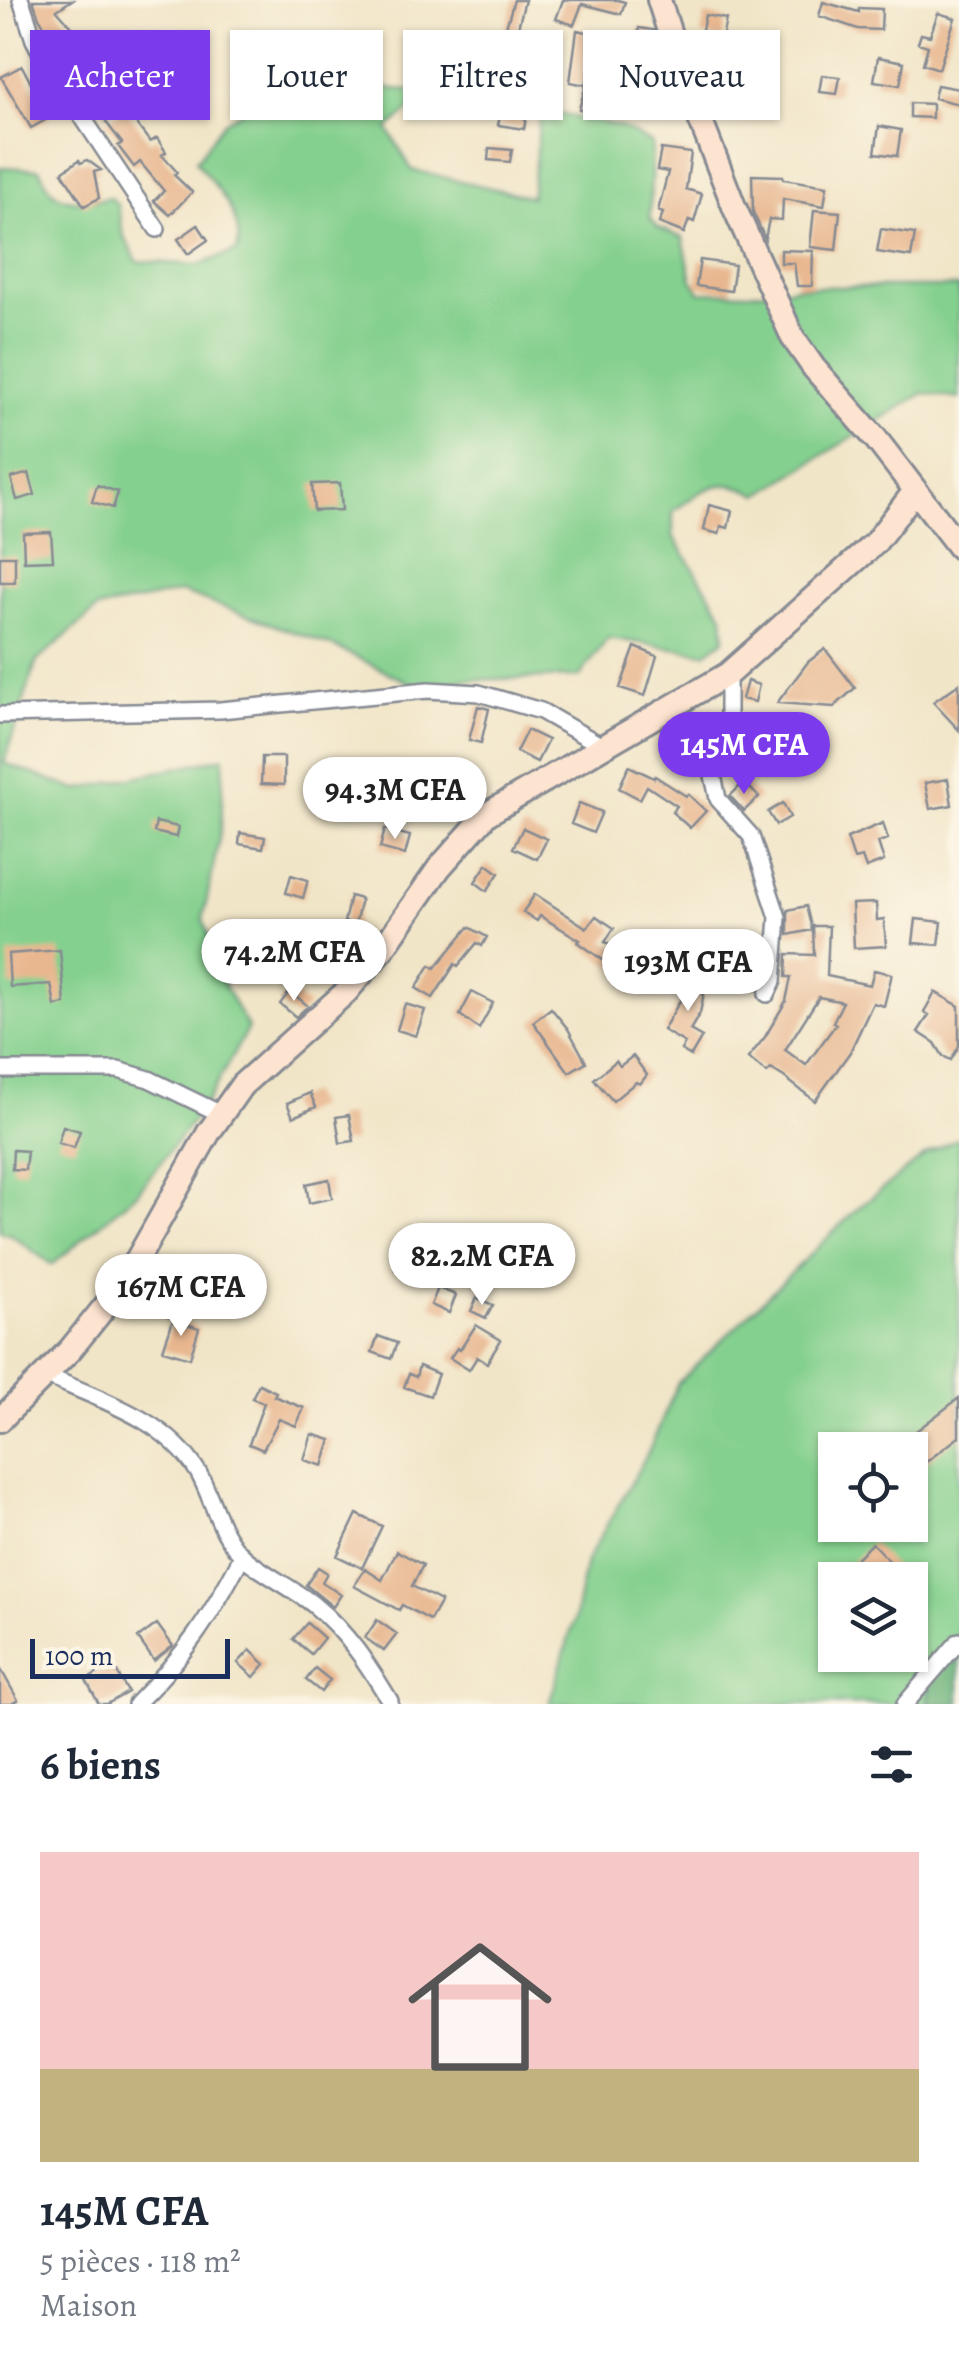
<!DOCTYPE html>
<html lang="fr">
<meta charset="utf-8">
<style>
body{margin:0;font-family:Alegreya,serif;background:#f6f6f7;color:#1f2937;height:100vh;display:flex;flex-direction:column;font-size:38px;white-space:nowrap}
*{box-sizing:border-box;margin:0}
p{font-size:32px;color:#747a83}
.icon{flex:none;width:55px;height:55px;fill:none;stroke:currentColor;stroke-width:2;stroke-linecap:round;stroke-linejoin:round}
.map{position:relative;height:1704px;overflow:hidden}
.sheet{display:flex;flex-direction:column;background:#fff;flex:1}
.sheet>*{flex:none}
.top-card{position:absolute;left:30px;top:30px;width:900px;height:90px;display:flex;gap:20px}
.controls{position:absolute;left:818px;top:1432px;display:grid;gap:20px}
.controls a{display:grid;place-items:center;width:110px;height:110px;border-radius:0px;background:#fff;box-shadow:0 2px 8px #0004;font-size:50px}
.scale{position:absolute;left:30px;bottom:25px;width:200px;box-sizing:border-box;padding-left:10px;border:5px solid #1b2f5e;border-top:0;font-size:28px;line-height:35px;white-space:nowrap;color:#1b2f5e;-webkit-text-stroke:8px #fcf5e5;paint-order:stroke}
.price{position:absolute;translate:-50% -85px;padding:0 22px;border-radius:35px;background:#fff;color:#222;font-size:32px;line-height:65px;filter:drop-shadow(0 2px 5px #0008)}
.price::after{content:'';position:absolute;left:50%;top:60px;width:30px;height:22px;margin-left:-15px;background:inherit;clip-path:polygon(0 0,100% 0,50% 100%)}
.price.selected{background:#7c3aed;color:#fff}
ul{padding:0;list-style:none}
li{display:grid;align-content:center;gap:20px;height:530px;padding:0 40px}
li+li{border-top:2px solid #e0e1e3}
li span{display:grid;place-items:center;height:310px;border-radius:0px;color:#555}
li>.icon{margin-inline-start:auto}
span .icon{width:180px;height:180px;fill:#fffc;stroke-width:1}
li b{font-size:42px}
h2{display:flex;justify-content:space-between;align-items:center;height:120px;padding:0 40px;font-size:42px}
.tag{padding:0 35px;border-radius:0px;background:#fff;box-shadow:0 2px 8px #0004;font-size:35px;line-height:90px}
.tag.selected{background:#7c3aed;color:#fff}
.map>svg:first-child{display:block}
.green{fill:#84d08e;stroke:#508076;stroke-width:2.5;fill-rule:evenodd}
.forest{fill:#6bb279;stroke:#43706c;stroke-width:2.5}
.building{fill:#e8b790;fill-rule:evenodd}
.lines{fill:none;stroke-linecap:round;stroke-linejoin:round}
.street-casing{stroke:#868a92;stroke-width:20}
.secondary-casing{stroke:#868a92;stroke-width:28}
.street{stroke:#fff;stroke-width:15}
.secondary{stroke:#fde4d0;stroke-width:22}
</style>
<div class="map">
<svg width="959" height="1704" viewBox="0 0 959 1704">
<rect width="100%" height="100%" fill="#fcf5e5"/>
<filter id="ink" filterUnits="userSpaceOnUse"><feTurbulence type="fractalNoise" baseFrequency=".01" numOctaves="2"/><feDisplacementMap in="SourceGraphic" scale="20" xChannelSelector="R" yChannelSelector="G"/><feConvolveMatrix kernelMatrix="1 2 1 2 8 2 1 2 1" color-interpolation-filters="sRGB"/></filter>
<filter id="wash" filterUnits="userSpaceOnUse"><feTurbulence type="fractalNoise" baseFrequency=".0048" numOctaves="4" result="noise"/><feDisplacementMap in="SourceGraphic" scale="40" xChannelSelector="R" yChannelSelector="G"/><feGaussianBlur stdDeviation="2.25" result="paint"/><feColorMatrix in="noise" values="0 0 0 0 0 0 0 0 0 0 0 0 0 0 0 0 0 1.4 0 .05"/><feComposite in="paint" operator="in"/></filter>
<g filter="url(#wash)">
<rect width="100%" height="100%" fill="#f1e5c7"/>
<path class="green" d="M370 87 487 96 485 124 419 102 388 129 412 170 531 197 541 110 621 127 652 144 650 217 658 228 683 238 692 280 700 292 748 293 798 287H959V399L923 393 759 495C719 474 707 488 673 511V536L723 615 725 639 705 653 608 638 579 677 458 680 439 697 333 646 181 592 97 609 36 662 4 763 77 790 224 757 221 828 203 919 225 987 248 1028 205 1105 137 1193 52 1265 10 1234 0 1232V167L39 169C43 175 47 186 52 191 65 204 94 202 110 197L118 206 123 235 137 261 198 265 237 251C245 216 216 188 196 161L224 122 281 89Z
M959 1138V1639L929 1669 928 1704H549L574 1621 586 1562 649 1451 678 1383 855 1211 925 1155ZM835 1450H910V1525H835ZM835 1580H910V1655H835Z"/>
<path class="forest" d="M959 1608V1704H929V1669L959 1639Z"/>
<g id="blocks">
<path class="building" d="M33 0H72L57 10 81 37 77 41 103 73 108 69 122 86 92 111 48 42 52 38 39 18Z
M514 0H525L511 55 486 51 489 34 503 37Z
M563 0H618L625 2 621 14 582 4 574 25 556 19Z
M823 2 859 12V8L882 9 881 30 858 29 819 16Z
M938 13 955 18 939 69 923 64 928 46 918 43 921 34 930 36Z
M705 15 726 19 722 39 701 35Z
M639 28 653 30 654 34 653 47 647 46 640 68 635 67Z
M577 30 597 34 586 85 570 82Z
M514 53 529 56 517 116 526 118 524 129 498 125Z
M878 57 904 62 900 85 874 81Z
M22 66 49 118 31 128 1 77Z
M822 75 840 77 837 94 819 92Z
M586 85 615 94 608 117 579 109Z
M937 85 959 89V104L934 98Z
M910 103 932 104V118L910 117Z
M125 109 150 142 157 138 166 152 162 155 177 172 174 175 192 192 170 215 154 201 164 191 140 162 134 167 118 146 122 143 106 122Z
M879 126 901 130 897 156 875 153Z
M489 148 512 150 510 162 488 160Z
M661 149 691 153 686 189 702 194 694 222 689 220 684 233 659 223 663 213 658 211 668 172 657 170Z
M79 160 81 163 87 160 101 170 94 172 99 198 84 206 62 172Z
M752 175 783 176V179L827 186 824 206 783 199 782 220 769 219 765 239 753 212Z
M814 210 840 212 836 250 810 247Z
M198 225 208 240 188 254 178 239Z
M881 229 915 234 911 257 877 252Z
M781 250 813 251 812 286H797L794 263H781Z
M700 260 735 265 731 291 696 286Z
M29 473 35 495 17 500 11 478Z
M340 483 342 510 314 511 312 484Z
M97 485 118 492 113 508 92 502Z
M709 505 732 511 728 528 721 526 719 534 704 530Z
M51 532 53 560 24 561 23 533Z
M0 556H15V582H0Z
M635 647 657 656 645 696 620 688Z
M825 649 855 688 834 707 777 703 808 662Z
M747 681 759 685 755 702 742 699Z
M959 684V730L933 702Z
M478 706 489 709 481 743 469 740Z
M527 730 548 740 537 762 516 752Z
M262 757H284V785L261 784Z
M629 766 654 778 655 776 686 796 688 794 706 811 690 828 672 812 677 806 647 786 640 799 619 788Z
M948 779 952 805 930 809 925 783Z
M744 782 759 797 744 811 730 796Z
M579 803 602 812 593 833 571 824Z
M783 803 790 817 776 825 768 812Z
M156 822 178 827 176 837 154 832Z
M883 823 888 839 878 842 884 861 866 868 862 857 854 859 847 838Z
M523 828 547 839 537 859 513 848Z
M385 829 410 836 405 855 380 848Z
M240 833 265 837 263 848 239 844Z
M487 864 499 873 487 891 475 882Z
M291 875 308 880 303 898 286 893Z
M535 894 587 928 596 916 614 928 605 942 640 955 632 975 611 966 578 942 580 940 540 916 537 921 523 912Z
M350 896 361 899 355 925 344 922Z
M876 903 877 920 884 919 886 946 854 948 852 904Z
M806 906 812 930 788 935V910Z
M916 919 942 922 939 945 913 943Z
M255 921 268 923 266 947 252 946Z
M813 926H829L827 976 870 985 874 970 892 974 884 1006 873 1003 850 1052 815 1101 784 1077 771 1069 767 1073 748 1058 765 1037 786 1001 791 977H786L787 954 814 955ZM819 997 843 1002 833 1022 836 1024 806 1065 785 1050Z
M469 927 487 937 482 946 477 943 458 966 455 964 433 998 416 988 430 965 435 968Z
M317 937 332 945 323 962 308 955Z
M684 942 686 966 662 968 661 944Z
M60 950 65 1004 55 1006 51 984 10 987 8 954Z
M690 974 707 978 700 1013 690 1030 702 1037 691 1056 681 1050 685 1043 663 1030 685 992Z
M290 991 308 1006 296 1017 280 1004Z
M472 992 493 1003 479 1029 460 1015Z
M935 992 959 1006V1046L951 1060 943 1056 935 1043 918 1032 929 1015 924 1012Z
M405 1004 425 1010 416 1036 397 1030Z
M551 1008 568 1029 586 1062 569 1072 533 1022Z
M633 1056 647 1075 640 1084 636 1082 613 1101 594 1079 616 1061 620 1066Z
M310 1093 316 1107 293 1117 287 1103Z
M349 1115 354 1141 340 1143 336 1117Z
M63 1126 80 1131 74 1148 58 1143Z
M13 1150 27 1151 25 1170 12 1169Z
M329 1179 332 1198 309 1203 306 1184Z
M402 1250 428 1259 420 1280 395 1270Z
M163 1285 183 1292 173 1318 154 1311Z
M438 1288 456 1295 449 1313 431 1305Z
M477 1298 493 1305 486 1318 471 1311Z
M173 1320 199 1328 190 1358 163 1350Z
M476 1325 501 1340 487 1363 477 1357 469 1370 450 1358 457 1348 460 1350Z
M378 1336 397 1343 391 1359 372 1352Z
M419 1366 438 1374 430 1396 404 1387 409 1374 416 1377Z
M259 1384 276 1392 274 1396 304 1408 296 1426 279 1419 263 1450 249 1444 264 1403 252 1398Z
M959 1398V1437L926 1462 907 1438Z
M312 1434 331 1440 323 1466 304 1460Z
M357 1514 382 1526 362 1568 337 1556Z
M872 1543 895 1567 881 1580H833Z
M397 1551 423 1565 412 1586 441 1601 430 1620 402 1605 399 1610 354 1586 365 1569 382 1580Z
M318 1567 327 1573 322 1582 341 1595 333 1607 306 1585Z
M377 1620 397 1634 384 1651 365 1638Z
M307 1623 324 1638 311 1654 293 1639Z
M157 1624 173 1646 154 1661 138 1638Z
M250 1650 265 1664 254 1677 238 1663Z
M113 1665 128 1692 107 1704H99L86 1680Z
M0 1668 18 1700 11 1704H0Z
M315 1668 330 1680 321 1692 306 1680Z"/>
</g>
</g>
<g filter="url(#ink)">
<use href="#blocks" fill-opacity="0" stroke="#868a92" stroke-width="2.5"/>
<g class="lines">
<g class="street-casing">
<path id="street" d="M21 0 34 40 47 64 157 229
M728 674V722L710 761 718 799 751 836 778 917 773 981 767 994
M0 715 220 710 428 690 479 693 541 711 602 746
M0 1070H118L149 1079 221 1114
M45 1375C100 1400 165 1418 198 1472 214 1500 219 1536 245 1558 266 1576 293 1588 315 1606 347 1632 369 1666 390 1701
M136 1704C186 1654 210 1618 242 1556
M905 1704 959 1641"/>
</g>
<g class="secondary-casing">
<path id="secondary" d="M659 0 684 78 735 209 793 338 814 368 876 439 959 547
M0 1420 70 1350 124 1283 209 1132 242 1085 346 992 382 950 439 868 487 814 728 674 875 543 915 491"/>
</g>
<use href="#street" class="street"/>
<use href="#secondary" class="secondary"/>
</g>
</g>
</svg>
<div class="controls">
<a><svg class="icon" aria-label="locate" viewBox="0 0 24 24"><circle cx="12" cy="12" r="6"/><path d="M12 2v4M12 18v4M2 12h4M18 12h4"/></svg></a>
<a><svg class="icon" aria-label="layers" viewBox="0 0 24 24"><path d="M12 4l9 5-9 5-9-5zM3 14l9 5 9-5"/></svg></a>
</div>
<div class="scale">100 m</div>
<b class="price selected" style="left:744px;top:797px">145M CFA</b>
<b class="price" style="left:395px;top:842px">94.3M CFA</b>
<b class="price" style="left:294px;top:1004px">74.2M CFA</b>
<b class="price" style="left:688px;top:1014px">193M CFA</b>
<b class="price" style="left:482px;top:1308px">82.2M CFA</b>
<b class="price" style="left:181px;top:1339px">167M CFA</b>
<div class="top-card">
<a class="tag selected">Acheter</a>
<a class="tag">Louer</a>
<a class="tag">Filtres</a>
<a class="tag">Nouveau</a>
</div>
</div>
<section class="sheet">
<h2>6 biens<svg class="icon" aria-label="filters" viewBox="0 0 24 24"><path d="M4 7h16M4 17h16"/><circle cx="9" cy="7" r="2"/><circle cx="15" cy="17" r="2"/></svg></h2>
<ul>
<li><span style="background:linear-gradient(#f6c9c9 70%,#c2b280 0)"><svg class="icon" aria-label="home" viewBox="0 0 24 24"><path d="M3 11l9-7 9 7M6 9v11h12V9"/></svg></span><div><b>145M CFA</b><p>5 pièces · 118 m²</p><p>Maison</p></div></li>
</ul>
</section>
